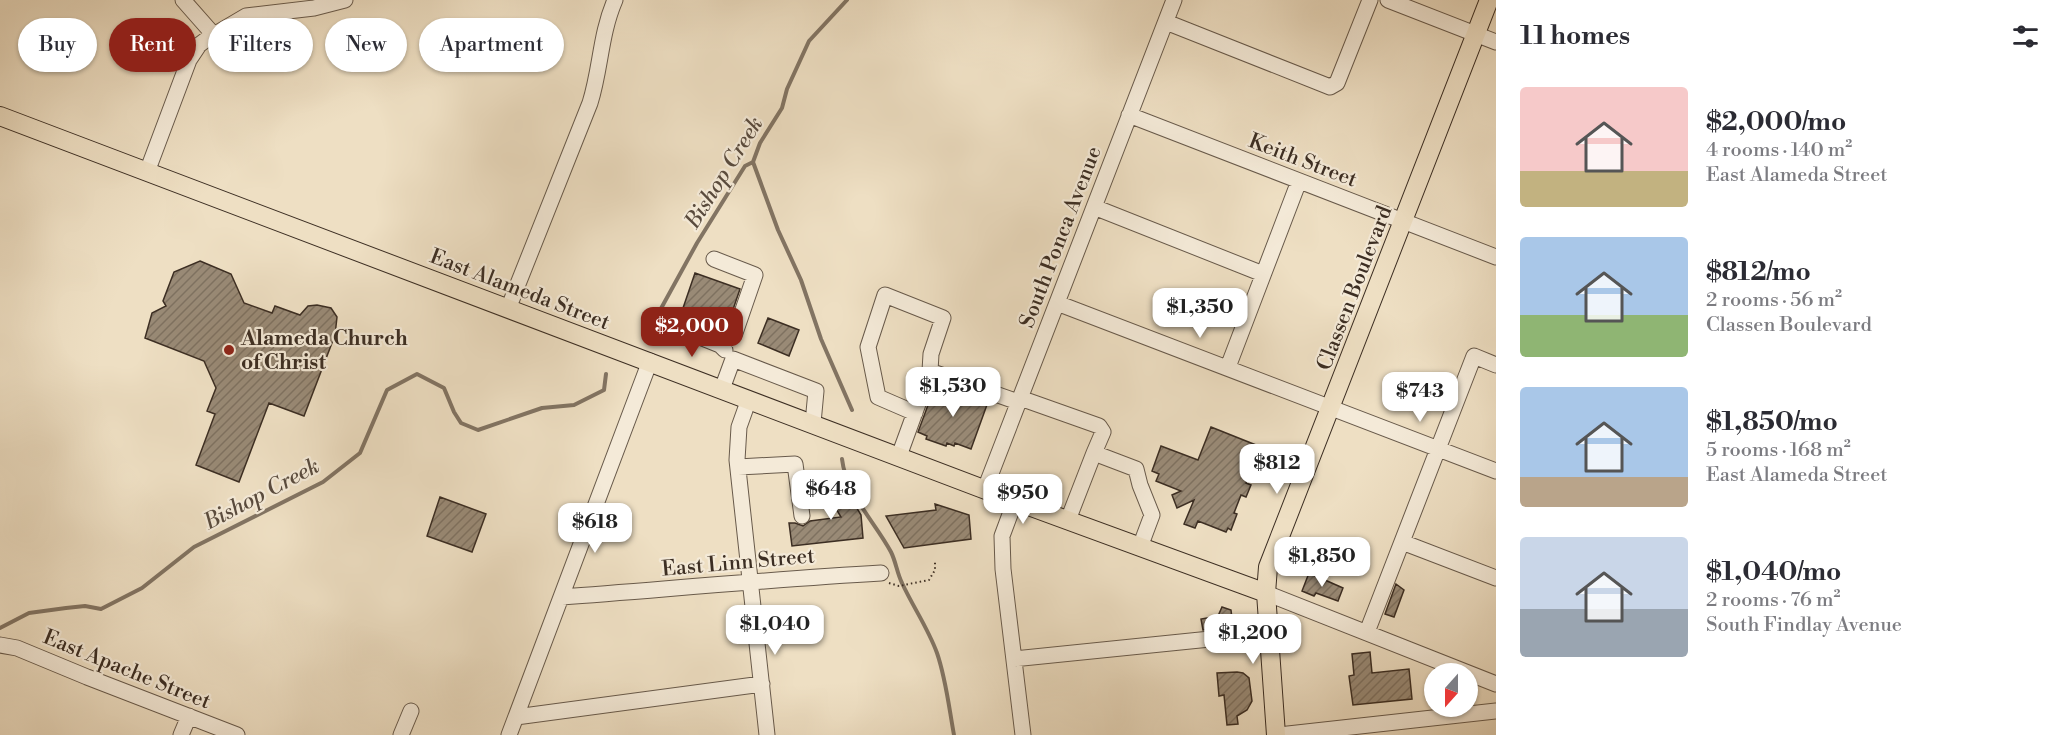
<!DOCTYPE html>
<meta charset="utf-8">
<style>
body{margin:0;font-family:"Libre Bodoni",serif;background:#f2f2f3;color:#2b2b33;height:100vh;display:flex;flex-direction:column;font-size:22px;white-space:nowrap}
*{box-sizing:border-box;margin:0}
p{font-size:20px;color:#7c7c81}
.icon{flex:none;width:33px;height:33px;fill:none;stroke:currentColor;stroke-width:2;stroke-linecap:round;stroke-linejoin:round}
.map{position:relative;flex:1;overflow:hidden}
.sheet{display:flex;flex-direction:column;background:#fff;width:570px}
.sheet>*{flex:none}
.guide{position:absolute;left:18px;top:18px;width:570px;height:54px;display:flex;gap:12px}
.needle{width:39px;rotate:201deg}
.controls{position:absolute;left:1424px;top:663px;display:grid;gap:12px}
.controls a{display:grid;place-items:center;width:54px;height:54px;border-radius:50%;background:#fff;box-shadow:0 2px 4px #0004;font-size:30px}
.price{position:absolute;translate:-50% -51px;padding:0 14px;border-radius:12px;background:#fff;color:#222;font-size:20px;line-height:39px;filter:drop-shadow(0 2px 3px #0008)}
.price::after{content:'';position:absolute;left:50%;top:36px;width:18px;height:14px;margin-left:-9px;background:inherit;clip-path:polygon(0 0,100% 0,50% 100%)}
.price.active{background:#8f2418;color:#fff}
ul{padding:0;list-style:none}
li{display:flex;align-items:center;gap:18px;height:150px;padding:0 24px}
li span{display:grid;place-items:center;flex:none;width:168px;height:120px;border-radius:6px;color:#555}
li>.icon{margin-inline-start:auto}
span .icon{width:72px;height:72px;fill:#fffc;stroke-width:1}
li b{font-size:26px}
h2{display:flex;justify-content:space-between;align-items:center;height:72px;padding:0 24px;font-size:26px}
.tag{padding:0 21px;border-radius:27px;background:#fff;box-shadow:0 2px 4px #0004;font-size:21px;line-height:54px}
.tag.active{background:#8f2418;color:#fff}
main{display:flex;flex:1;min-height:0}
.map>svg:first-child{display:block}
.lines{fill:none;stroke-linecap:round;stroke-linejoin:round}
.stream{stroke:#827463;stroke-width:4}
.building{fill:url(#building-hatch);stroke:#3c2e23;stroke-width:1.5}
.minor-casing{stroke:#685a4b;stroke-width:17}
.major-casing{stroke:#3c2e23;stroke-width:20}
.path{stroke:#3c2e23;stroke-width:2;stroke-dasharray:1.5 3;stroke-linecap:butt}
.minor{stroke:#f4ead8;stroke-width:15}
.major{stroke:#eedfc3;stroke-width:18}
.poi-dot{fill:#8f2418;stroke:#f4ead8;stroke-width:2}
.labels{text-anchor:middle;stroke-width:4.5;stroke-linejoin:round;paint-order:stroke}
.street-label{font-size:21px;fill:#3c2e23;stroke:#f4ead8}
.poi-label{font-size:21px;font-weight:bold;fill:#3c2e23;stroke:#f4ead8;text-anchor:start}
.water-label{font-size:22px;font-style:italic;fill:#594b3e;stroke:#f4ead8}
</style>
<main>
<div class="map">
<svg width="1496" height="735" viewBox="0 0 1496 735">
<defs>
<pattern id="building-hatch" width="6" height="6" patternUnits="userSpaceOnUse" patternTransform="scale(1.5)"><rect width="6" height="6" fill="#998a76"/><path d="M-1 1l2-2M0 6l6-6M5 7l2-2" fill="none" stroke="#7e7160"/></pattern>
</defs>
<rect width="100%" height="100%" fill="#eedfc3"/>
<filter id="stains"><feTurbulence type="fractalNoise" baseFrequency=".00333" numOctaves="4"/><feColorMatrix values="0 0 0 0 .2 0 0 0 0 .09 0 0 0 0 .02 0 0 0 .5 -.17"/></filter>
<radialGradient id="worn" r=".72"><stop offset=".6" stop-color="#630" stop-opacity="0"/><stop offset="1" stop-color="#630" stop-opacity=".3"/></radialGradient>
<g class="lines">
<path class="stream" d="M753 162 778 230 801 280 821 339 852 410
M647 334 697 243 745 166 753 162 760 143 782 108 787 89 809 41 847 0
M842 459C846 494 875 522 891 552 896 562 897 573 902 583 913 607 928 628 937 653 946 679 949 708 954 735
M0 628 29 613 66 608 85 606 101 609 142 588 194 547 323 482 360 453 387 390 417 374 444 388 454 412 461 423 478 430 542 408 574 405 604 390 606 374"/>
</g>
<path class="building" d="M200 261 231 274 244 303 272 313 275 306 300 315 308 306 317 305 331 308 337 317 335 335 304 416 269 403 239 482 196 465 215 414 207 411 216 388 204 361 145 338 152 313 166 306 163 301 174 272Z
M695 273 740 289 727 327 711 321 709 325 696 320 697 316 682 311Z
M768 318 799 330 789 356 758 343Z
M946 387 988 402 971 449 955 443 954 446 947 443 946 446 926 439 927 436 918 432 934 389 943 393Z
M1211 427 1261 447 1246 483 1251 485 1246 497 1241 495 1234 513 1237 514 1231 530 1228 528 1226 532 1198 521 1195 528 1184 524 1194 500 1177 508 1172 495 1181 491 1156 481 1159 474 1152 471 1161 446 1198 460Z
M839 478 861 515 863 538 792 546 789 523H795L803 526 810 521 841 517 823 487Z
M440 497 486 514 472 552 427 536Z
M935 504 969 515 971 539 904 548 886 516 936 510Z
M1309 573 1343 588 1338 601 1316 593 1314 596 1302 591Z
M1396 584 1404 590 1394 617 1385 614Z
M1222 607 1231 610 1233 627 1203 630 1201 619 1218 616Z
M1370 652 1372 673 1409 669 1412 699 1353 705 1349 676 1354 675 1352 654Z
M1237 672 1243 673 1249 678 1252 701 1247 710 1237 716 1238 724 1227 725 1224 695 1219 696 1217 673Z"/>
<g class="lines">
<g class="minor-casing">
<path id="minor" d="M183 0 213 34
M1388 0 1496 42
M1166 22 1330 87 1337 83 1370 0
M1129 115 1496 257
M147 172 189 60 199 45 207 39 246 16 314 8 345 0
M1094 207 1263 274
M714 259 755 275 735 333 720 345
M1057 303 1496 471
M508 309 590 103C601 68 600 35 615 0
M670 325 720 345 725 350
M1228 367 1299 181
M930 371 1018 402
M722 389 733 359 816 391 813 423
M1020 398 1099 426 1103 432 1094 453
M749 399 739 427 737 460 767 735
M899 456 930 371 931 354 943 318 885 295 868 347 878 397 915 413
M738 467 795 464 802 516
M985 489 1174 0
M1015 501 1002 536 1003 569 1023 735
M1068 520 1094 453 1136 469 1140 485 1152 515 1140 547
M1402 542 1496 578
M1266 593 1496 684
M562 597C668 589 775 579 881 573
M1367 632 1474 356 1496 365
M0 645 17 648 87 677 237 735
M1014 659 1269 633
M516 717 762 684
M181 735 189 716
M401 735 411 711
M509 735 650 361
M1279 735 1496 711"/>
</g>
<g class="major-casing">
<path id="major" d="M0 116 1015 501 1266 593
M1276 735 1266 593 1268 567 1489 0"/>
</g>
<path class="path" d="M889 583 899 586 929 580 935 570V562"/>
<use href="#minor" class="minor"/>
<use href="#major" class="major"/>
</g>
<circle class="poi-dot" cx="229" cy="350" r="6"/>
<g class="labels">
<g class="street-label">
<text transform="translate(1303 160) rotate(21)" y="7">Keith Street</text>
<text transform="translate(1060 237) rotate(-69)" y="7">South Ponca Avenue</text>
<text transform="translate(1354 288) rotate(-69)" y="7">Classen Boulevard</text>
<text transform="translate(520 289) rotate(21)" y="7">East Alameda Street</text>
<text transform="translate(738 562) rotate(-5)" y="7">East Linn Street</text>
<text transform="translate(127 669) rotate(22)" y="7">East Apache Street</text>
</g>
<g class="poi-label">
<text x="241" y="345">Alameda Church<tspan x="241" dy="24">of Christ</tspan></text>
</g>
<g class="water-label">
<text transform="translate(723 172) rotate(-58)" y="8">Bishop Creek</text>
<text transform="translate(261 493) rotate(-28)" y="8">Bishop Creek</text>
</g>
</g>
<rect width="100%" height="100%" filter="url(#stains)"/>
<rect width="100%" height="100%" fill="url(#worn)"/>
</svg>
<div class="controls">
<a><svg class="needle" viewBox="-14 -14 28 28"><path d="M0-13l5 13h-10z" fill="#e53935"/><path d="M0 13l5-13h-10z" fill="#7c7c81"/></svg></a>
</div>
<b class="price" style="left:1200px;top:339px">$1,350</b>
<b class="price active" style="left:692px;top:358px">$2,000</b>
<b class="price" style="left:953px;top:418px">$1,530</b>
<b class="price" style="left:1420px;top:423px">$743</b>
<b class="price" style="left:1277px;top:495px">$812</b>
<b class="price" style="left:831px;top:521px">$648</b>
<b class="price" style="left:1023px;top:525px">$950</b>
<b class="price" style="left:595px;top:554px">$618</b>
<b class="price" style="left:1322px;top:588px">$1,850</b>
<b class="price" style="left:775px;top:656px">$1,040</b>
<b class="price" style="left:1253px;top:665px">$1,200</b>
<div class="guide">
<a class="tag">Buy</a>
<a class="tag active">Rent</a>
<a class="tag">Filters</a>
<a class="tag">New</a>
<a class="tag">Apartment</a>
</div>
</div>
<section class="sheet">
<h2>11 homes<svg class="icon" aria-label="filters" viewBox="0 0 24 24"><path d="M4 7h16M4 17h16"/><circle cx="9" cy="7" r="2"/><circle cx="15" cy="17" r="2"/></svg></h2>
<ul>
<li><span style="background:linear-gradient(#f6c9c9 70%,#c2b280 0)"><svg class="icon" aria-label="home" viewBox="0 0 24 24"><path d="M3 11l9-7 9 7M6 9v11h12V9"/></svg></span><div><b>$2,000/mo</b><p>4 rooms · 140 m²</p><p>East Alameda Street</p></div></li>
<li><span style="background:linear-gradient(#a9c7e8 65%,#8fb573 0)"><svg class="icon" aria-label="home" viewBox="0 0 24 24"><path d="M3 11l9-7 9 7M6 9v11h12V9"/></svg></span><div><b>$812/mo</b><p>2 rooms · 56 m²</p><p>Classen Boulevard</p></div></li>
<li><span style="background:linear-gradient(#a9c7e8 75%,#b9a48a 0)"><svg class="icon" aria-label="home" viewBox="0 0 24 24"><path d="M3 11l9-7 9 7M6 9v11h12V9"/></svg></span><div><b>$1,850/mo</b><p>5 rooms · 168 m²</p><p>East Alameda Street</p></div></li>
<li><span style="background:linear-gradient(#c9d6e8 60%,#9aa5b1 0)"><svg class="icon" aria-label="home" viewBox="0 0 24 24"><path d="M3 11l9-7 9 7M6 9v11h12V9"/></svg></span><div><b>$1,040/mo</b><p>2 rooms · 76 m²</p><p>South Findlay Avenue</p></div></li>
</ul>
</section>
</main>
